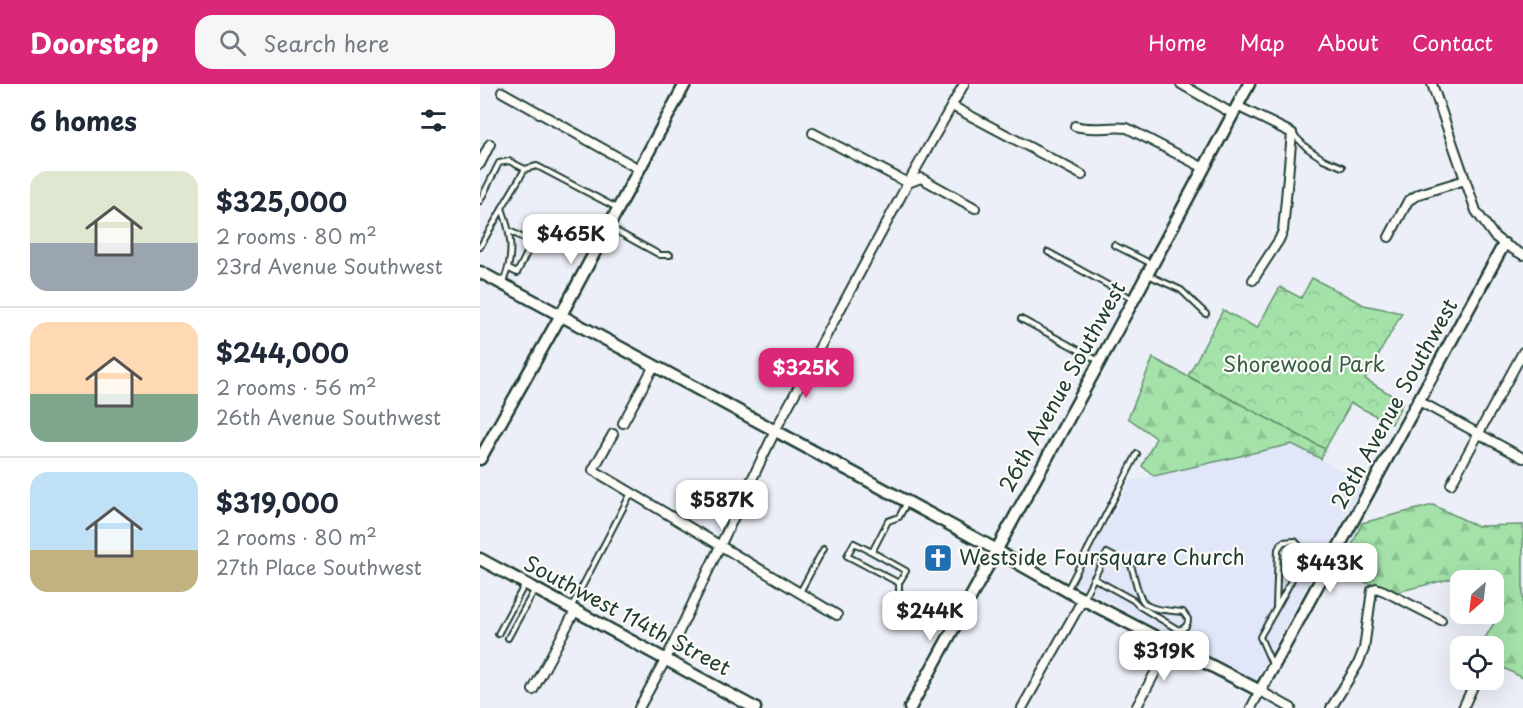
<!DOCTYPE html>
<meta charset="utf-8">
<style>
body{margin:0;font-family:"Playpen Sans",sans-serif;background:#f6f6f7;color:#1f2937;height:100vh;display:flex;flex-direction:column;font-size:22px;white-space:nowrap}
*{box-sizing:border-box;margin:0}
p{font-size:20px;color:#747a83}
.icon{flex:none;width:33px;height:33px;fill:none;stroke:currentColor;stroke-width:2;stroke-linecap:round;stroke-linejoin:round}
.map{position:relative;flex:1;overflow:hidden}
.details{display:flex;flex-direction:column;background:#fff;width:480px}
.details>*{flex:none}
.needle{width:39px;rotate:208deg}
.buttons{position:absolute;left:970px;top:486px;display:grid;gap:12px}
.buttons a{display:grid;place-items:center;width:54px;height:54px;border-radius:12px;background:#fff;box-shadow:0 6px 24px #0002;font-size:30px}
.price{position:absolute;translate:-50% -51px;padding:0 14px;border-radius:12px;background:#fff;color:#222;font-size:20px;line-height:39px;filter:drop-shadow(0 2px 3px #0008)}
.price::after{content:'';position:absolute;left:50%;top:36px;width:18px;height:14px;margin-left:-9px;background:inherit;clip-path:polygon(0 0,100% 0,50% 100%)}
.price.on{background:#db2777;color:#fff}
ul{padding:0;list-style:none}
li{display:flex;align-items:center;gap:18px;height:150px;padding:0 30px}
li+li{border-top:2px solid #e0e1e3}
li span{display:grid;place-items:center;flex:none;width:168px;height:120px;border-radius:18px;color:#555}
li>.icon{margin-inline-start:auto}
span .icon{width:72px;height:72px;fill:#fffc;stroke-width:1}
li b{font-size:26px}
h2{display:flex;justify-content:space-between;align-items:center;height:72px;padding:0 30px;font-size:26px}
header{display:flex;align-items:center;gap:36px;box-sizing:border-box;height:84px;padding:0 30px;background:#db2777;color:#fff}
header strong{font-size:28px}
nav{display:flex;gap:33px;margin-inline-start:auto;font-size:21px}
.search{width:420px;height:54px;background:#f6f6f7;display:flex;align-items:center;gap:15px;box-sizing:border-box;padding:0 21px;border-radius:18px;color:#747a83;font-size:22px}
main{display:flex;flex:1;min-height:0}
.map>svg:first-child{display:block}
.built{fill:#e2e6f9}
.forest{fill:url(#forest-firs);stroke:#62906e;stroke-width:1.5}
.park{fill:url(#park-crowns);stroke:#62906e;stroke-width:1.5}
.lines{fill:none;stroke-linecap:round;stroke-linejoin:round}
.lane-casing{stroke:#1f3d34;stroke-width:8}
.street-casing{stroke:#1f3d34;stroke-width:12}
.secondary-casing{stroke:#1f3d34;stroke-width:15}
.lane{stroke:#fdfcf7;stroke-width:4}
.street{stroke:#fdfcf7;stroke-width:8}
.secondary{stroke:#fdfcf7;stroke-width:10}
.labels{text-anchor:middle;stroke-width:4.5;stroke-linejoin:round;paint-order:stroke}
.park-label{font-size:21px;fill:#3a5e4b;stroke:#fdfcf7}
.street-label{font-size:21px;fill:#1f3d34;stroke:#fdfcf7}
.poi-label{font-size:21px;fill:#1f3d34;stroke:#fdfcf7;text-anchor:start}
</style>
<header>
<strong>Doorstep</strong>
<div class="search"><svg class="icon" aria-label="search" viewBox="0 0 24 24"><circle cx="10" cy="10" r="6"/><path d="M15 15l6 6"/></svg>Search here</div>
<nav><a>Home</a><a>Map</a><a>About</a><a>Contact</a></nav>
</header>
<main>
<section class="details">
<h2>6 homes<svg class="icon" aria-label="filters" viewBox="0 0 24 24"><path d="M4 7h16M4 17h16"/><circle cx="9" cy="7" r="2"/><circle cx="15" cy="17" r="2"/></svg></h2>
<ul>
<li><span style="background:linear-gradient(#dfe7d0 60%,#9aa5b1 0)"><svg class="icon" aria-label="home" viewBox="0 0 24 24"><path d="M3 11l9-7 9 7M6 9v11h12V9"/></svg></span><div><b>$325,000</b><p>2 rooms · 80 m²</p><p>23rd Avenue Southwest</p></div></li>
<li><span style="background:linear-gradient(#ffd9b3 60%,#7fa58c 0)"><svg class="icon" aria-label="home" viewBox="0 0 24 24"><path d="M3 11l9-7 9 7M6 9v11h12V9"/></svg></span><div><b>$244,000</b><p>2 rooms · 56 m²</p><p>26th Avenue Southwest</p></div></li>
<li><span style="background:linear-gradient(#bfe0f5 65%,#c2b280 0)"><svg class="icon" aria-label="home" viewBox="0 0 24 24"><path d="M3 11l9-7 9 7M6 9v11h12V9"/></svg></span><div><b>$319,000</b><p>2 rooms · 80 m²</p><p>27th Place Southwest</p></div></li>
</ul>
</section>
<div class="map">
<svg width="1043" height="624" viewBox="0 0 1043 624">
<defs>
<pattern id="forest-firs" width="22" height="20" patternUnits="userSpaceOnUse" patternTransform="scale(1.5)"><rect width="22" height="20" fill="#a4e2a9"/><path d="M5 1l3.5 6h-7zM16 11l3.5 6h-7z" fill="#8dc392"/></pattern>
<pattern id="park-crowns" width="20" height="18" patternUnits="userSpaceOnUse" patternTransform="scale(1.5)"><rect width="20" height="18" fill="#a4e2a9"/><path d="M2 6a3 3 0 1 1 6 0M12 15a3 3 0 1 1 6 0" fill="none" stroke="#8dc392"/></pattern>
</defs>
<rect width="100%" height="100%" fill="#edeff8"/>
<filter id="ink" filterUnits="userSpaceOnUse"><feTurbulence type="fractalNoise" baseFrequency=".0167" numOctaves="2"/><feDisplacementMap in="SourceGraphic" scale="12" xChannelSelector="R" yChannelSelector="G"/><feConvolveMatrix kernelMatrix="1 2 1 2 8 2 1 2 1" color-interpolation-filters="sRGB"/></filter>
<g filter="url(#ink)">
<path class="built" d="M812 360 884 398 774 598 594 499 651 397Z"/>
<path class="forest" d="M673 274 845 365 841 375 812 360 674 392 662 382 676 354 648 334Z
M953 421 997 442 1043 441V594L1014 579V562H1000L1025 521 1014 513V496H989L982 492 913 509 860 488 882 439Z"/>
<path class="park" d="M832 194 884 221 922 229 885 295 923 318 912 340 871 319 845 365 708 292 743 226 777 244 800 203 821 214Z"/>
<g class="lines">
<g class="lane-casing">
<path id="lane" d="M812 49 827 64 843 75 862 83
M0 117 19 79 29 77 45 85
M129 143 180 171H190
M634 161 672 180
M0 163 22 125
M568 168 653 215
M29 185 37 189 52 159 30 147
M668 191 701 206 726 230
M23 197C35 173 31 149 22 124L45 85 57 82 137 124
M541 235 619 277
M426 420 419 433 408 437 392 468 374 459 367 472 419 499V509L423 514 475 541
M392 468 426 487 419 499
M587 506 657 370
M320 508 344 464
M604 513 627 469 651 481C663 523 657 524 703 528L708 535C708 542 704 546 697 545L659 522 653 516 613 494
M92 522 151 409
M18 550 45 500
M28 554 55 505
M792 580 780 553C789 536 823 481 823 466L815 457 803 458 798 465 796 523"/>
</g>
<g class="street-casing">
<path id="street" d="M701 0 753 30
M952 0 996 127 1014 152 1024 160 1043 171
M22 8 159 85
M472 22 602 91
M757 22 812 49 803 147 799 156 773 196
M595 42C612 47 630 42 647 44L724 84
M333 49 428 99 441 94 495 124
M0 80 10 60
M909 153 928 117 939 110 985 96
M939 317 1043 374
M143 339 174 282
M133 350 113 386 357 531
M971 400 1043 268
M53 606 95 527
M159 624 186 575 297 343 428 99 484 0
M542 624 603 515
M656 624 691 559
M771 624 780 607 811 624
M851 624 878 580 884 565 892 506 896 504 904 507 961 536
M983 624 996 596"/>
</g>
<g class="secondary-casing">
<path id="secondary" d="M0 188 517 466 527 473 587 507 780 607 1024 160
M0 375 81 231 205 0
M0 475 275 624
M430 624 654 215 769 0"/>
</g>
<use href="#lane" class="lane"/>
<use href="#street" class="street"/>
<use href="#secondary" class="secondary"/>
</g>
</g>
<defs>
<g id="church-square" transform="scale(1.5)"><rect x="-9" y="-9" width="18" height="18" rx="4" fill="#1f6fb2" stroke="#fdfcf7"/><path d="M-1.2-6h2.4v3.5h3.3v2.4h-3.3V6h-2.4V-.1h-3.3v-2.4h3.3Z" fill="#fff"/></g>
</defs>
<g fill-rule="evenodd">
<use href="#church-square" x="458" y="474"/>
</g>
<g class="labels">
<g class="park-label">
<text x="824" y="288">Shorewood Park</text>
</g>
<g class="street-label">
<text transform="translate(583 303) rotate(-61)" y="7">26th Avenue Southwest</text>
<text transform="translate(915 320) rotate(-61)" y="7">28th Avenue Southwest</text>
<text transform="translate(147 532) rotate(28)" y="7">Southwest 114th Street</text>
</g>
<g class="poi-label">
<text x="479" y="481">Westside Foursquare Church</text>
</g>
</g>
</svg>
<div class="buttons">
<a><svg class="needle" viewBox="-14 -14 28 28"><path d="M0-13l5 13h-10z" fill="#e53935"/><path d="M0 13l5-13h-10z" fill="#747a83"/></svg></a>
<a><svg class="icon" aria-label="locate" viewBox="0 0 24 24"><circle cx="12" cy="12" r="6"/><path d="M12 2v4M12 18v4M2 12h4M18 12h4"/></svg></a>
</div>
<b class="price" style="left:91px;top:181px">$465K</b>
<b class="price on" style="left:326px;top:315px">$325K</b>
<b class="price" style="left:242px;top:447px">$587K</b>
<b class="price" style="left:850px;top:510px">$443K</b>
<b class="price" style="left:450px;top:558px">$244K</b>
<b class="price" style="left:684px;top:598px">$319K</b>
</div>
</main>
